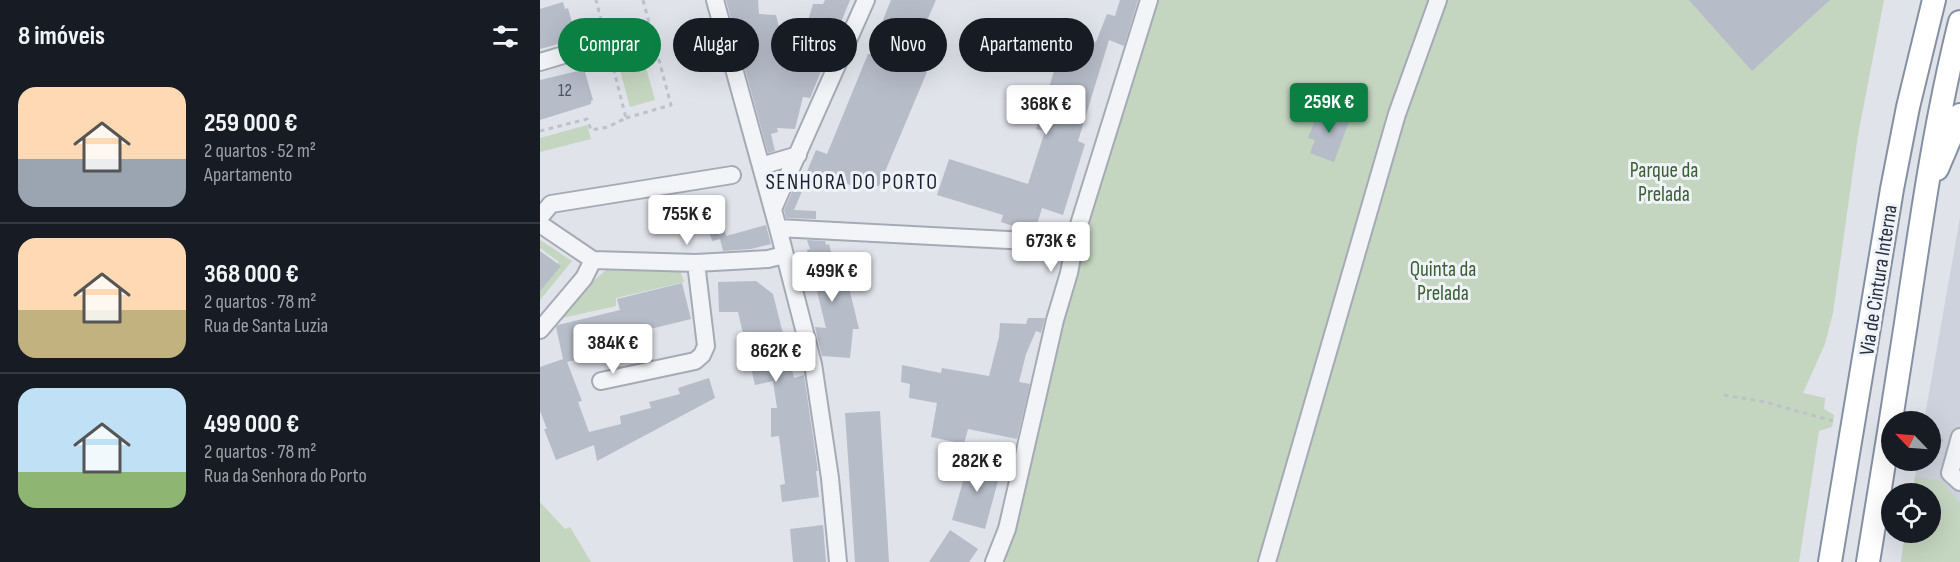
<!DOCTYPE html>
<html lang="pt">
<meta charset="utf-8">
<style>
body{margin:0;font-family:"Sofia Sans Condensed",sans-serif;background:#20242c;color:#f1f3f6;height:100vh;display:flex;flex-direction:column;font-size:22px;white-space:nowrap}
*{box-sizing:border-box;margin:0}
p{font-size:20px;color:#9ea1a6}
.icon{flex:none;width:33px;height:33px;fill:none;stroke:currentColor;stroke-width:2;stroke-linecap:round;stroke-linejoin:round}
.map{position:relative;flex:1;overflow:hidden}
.sheet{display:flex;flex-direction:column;background:#171b24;width:540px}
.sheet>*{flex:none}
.top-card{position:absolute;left:18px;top:18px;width:570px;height:54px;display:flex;gap:12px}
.needle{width:39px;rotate:295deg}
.controls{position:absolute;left:1341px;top:411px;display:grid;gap:12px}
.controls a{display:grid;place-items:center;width:60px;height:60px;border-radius:50%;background:#171b24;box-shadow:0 6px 24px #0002;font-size:30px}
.price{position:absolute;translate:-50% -51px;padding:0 14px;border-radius:6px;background:#fff;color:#222;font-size:20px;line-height:39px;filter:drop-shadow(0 2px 3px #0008)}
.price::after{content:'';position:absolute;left:50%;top:36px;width:18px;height:14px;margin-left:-9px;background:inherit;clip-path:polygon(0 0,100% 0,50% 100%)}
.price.selected{background:#0b8043;color:#fff}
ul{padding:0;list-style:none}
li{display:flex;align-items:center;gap:18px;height:150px;padding:0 18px}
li+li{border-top:2px solid #363941}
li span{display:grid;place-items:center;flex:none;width:168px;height:120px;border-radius:18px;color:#555}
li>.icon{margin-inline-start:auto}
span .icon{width:72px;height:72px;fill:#fffc;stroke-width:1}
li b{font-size:26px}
h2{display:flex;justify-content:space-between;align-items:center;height:72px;padding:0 18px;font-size:26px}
.tag{padding:0 21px;border-radius:27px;background:#171b24;box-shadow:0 6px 24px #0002;font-size:21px;line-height:54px}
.tag.selected{background:#0b8043;color:#fff}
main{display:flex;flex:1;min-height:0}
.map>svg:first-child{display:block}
.built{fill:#cdd2dc}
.green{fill:#c4d5c0}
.building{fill:#b6bcc8}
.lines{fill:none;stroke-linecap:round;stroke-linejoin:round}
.minor-casing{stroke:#a5aab5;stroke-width:20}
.highway-casing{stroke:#8590a2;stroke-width:26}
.path{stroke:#bec1c9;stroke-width:3;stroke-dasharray:4.5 4.5;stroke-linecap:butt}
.minor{stroke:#f3f4f8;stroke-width:16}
.highway{stroke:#fff;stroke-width:22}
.labels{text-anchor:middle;stroke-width:6;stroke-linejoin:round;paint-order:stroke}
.number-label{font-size:18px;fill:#4b5364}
.park-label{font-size:21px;fill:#396032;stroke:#eff2f7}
.street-label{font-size:21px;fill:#273043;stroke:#eff2f7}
.neighbourhood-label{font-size:22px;letter-spacing:1.5px;fill:#192134;stroke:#eff2f7}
</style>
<main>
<section class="sheet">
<h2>8 imóveis<svg class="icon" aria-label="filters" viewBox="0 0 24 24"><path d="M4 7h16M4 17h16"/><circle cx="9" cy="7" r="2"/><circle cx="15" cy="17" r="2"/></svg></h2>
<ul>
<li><span style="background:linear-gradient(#ffd9b3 60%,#9aa5b1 0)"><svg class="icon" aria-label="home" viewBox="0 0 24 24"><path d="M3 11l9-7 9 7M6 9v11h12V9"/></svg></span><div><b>259 000 €</b><p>2 quartos · 52 m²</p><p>Apartamento</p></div></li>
<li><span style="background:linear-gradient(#ffd9b3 60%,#c2b280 0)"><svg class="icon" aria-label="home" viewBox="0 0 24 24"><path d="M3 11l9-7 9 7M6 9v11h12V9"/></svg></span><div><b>368 000 €</b><p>2 quartos · 78 m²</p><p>Rua de Santa Luzia</p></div></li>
<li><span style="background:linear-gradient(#bfe0f5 70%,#8fb573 0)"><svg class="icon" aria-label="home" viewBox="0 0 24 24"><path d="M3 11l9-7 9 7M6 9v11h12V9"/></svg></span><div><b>499 000 €</b><p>2 quartos · 78 m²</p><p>Rua da Senhora do Porto</p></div></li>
</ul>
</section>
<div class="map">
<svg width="1420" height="562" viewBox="0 0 1420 562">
<rect width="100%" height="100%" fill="#e0e3ea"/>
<path class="built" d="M1420 218V562H1361L1365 533 1390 532V494L1372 493 1378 461 1390 460V422L1384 421Z"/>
<path class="green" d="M616 0H1344L1318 135 1293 313 1285 344 1263 393 1285 398 1284 409 1294 415 1292 427 1279 431 1259 562H463L494 448 542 247Z
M102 53 115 100 90 107 77 59Z
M47 125 51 139 0 152V138Z
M0 240 32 261 0 300V288L19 262 0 248Z
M66 270H140L144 282 76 298V306L22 318 52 282Z
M1375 477 1402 481 1420 504V562H1361L1365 533 1390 532V494L1372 493Z
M0 502 25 529 30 527 51 562H0Z"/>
<path class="building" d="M186 0H218L219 14 236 15 241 36 263 37 273 4H283L285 0H310L270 98 263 97 255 129 237 128 238 132 231 134 235 151 228 153Z
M351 0H396L368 64 387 72 339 186 264 182H266L254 210 276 211V219L246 218 244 210 258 179 263 181 276 150 287 154 328 54H332L335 47 351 54 341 25Z
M580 0H598L584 46 569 40 538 141 545 144 523 215 502 208 495 231H488L461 222 463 215 397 195 409 159 488 184 505 131 496 129 526 33 556 42 567 14 575 16Z
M1149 0H1290L1212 71Z
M23 2 25 9 28 8 35 33 32 34 34 40 0 49V9Z
M42 70 43 72H45L53 100 51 101V104L0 120V80Z
M787 107 811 116 794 162 770 153 775 140 768 138 776 118 783 120Z
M181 215 186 236 226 225 231 244 211 249 183 251 180 239 172 241 166 219Z
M267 240 285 241 286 245 289 244 292 256H295L302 285 308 283 319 329H313L310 358 282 356 275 327 286 328 267 250 270 249Z
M0 251 21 266 0 291Z
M216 281 233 294 254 378 264 375 278 471H276L279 497 242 502 240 485 245 484 239 436 231 437V408H237L233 381 215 385 198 312H179L178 282Z
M142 283 151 319 86 335 89 347 27 362 42 401 38 402 49 432 81 424 80 416 111 408 109 402 140 394 138 388 169 378 175 398 57 461 54 445 16 460 4 429H7L0 411V367L23 359 16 327 18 325 80 310 77 299Z
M488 318H505L501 333 496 331 486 354 479 382 490 384 477 439 428 429 424 444 391 437 397 403 369 398 370 384 361 382 362 365 401 373 402 368 449 376 459 337 460 323 486 324Z
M340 411 349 562H315L305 413Z
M430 457 462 466 445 529 412 520Z
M283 525 286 562H253L250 529Z
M410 530 438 549 429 562H389Z"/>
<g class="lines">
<g class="minor-casing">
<path id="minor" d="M175 0 238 228 273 364 290 478 298 562
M0 62 50 47
M221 166 258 155
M233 209 326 0
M0 217 11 204 192 175
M0 224 53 260 156 263 228 259 244 255
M238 228 506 242 537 231
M0 330 44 278 53 260
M61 381 155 361 162 355 166 346 156 263
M1420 437 1410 473 1420 482
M454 562 467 529 515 320 529 273 537 231 609 0
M727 562 857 114 898 0"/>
</g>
<g class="highway-casing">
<path id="highway" d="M1397 169 1420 115
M1290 562 1352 189 1368 107 1394 0
M1328 562C1341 482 1354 403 1366 323 1381 222 1395 122 1420 22"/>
</g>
<path class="path" d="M67 42 111 30 103 0
M86 118 131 105 111 30
M0 131 47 119 51 130 68 127 86 118 56 0
M1184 395 1225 402 1293 421
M1390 438 1405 441"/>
<use href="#minor" class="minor"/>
<use href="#highway" class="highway"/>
</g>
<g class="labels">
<g class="number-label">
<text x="25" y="96">12</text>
</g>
<g class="park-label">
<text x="1124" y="177">Parque da<tspan x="1124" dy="24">Prelada</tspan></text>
<text x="903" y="276">Quinta da<tspan x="903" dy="24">Prelada</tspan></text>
</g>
<g class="street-label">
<text transform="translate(1338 280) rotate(-81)" y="7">Via de Cintura Interna</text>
</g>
<g class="neighbourhood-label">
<text x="312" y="189">SENHORA DO PORTO</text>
</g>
</g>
</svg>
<div class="controls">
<a><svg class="needle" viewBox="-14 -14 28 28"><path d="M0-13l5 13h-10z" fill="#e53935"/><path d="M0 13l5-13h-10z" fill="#9ea1a6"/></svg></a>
<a><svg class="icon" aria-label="locate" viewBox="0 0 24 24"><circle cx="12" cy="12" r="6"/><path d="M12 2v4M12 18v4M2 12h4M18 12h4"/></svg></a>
</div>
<b class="price selected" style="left:789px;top:134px">259K €</b>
<b class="price" style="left:506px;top:136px">368K €</b>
<b class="price" style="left:147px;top:246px">755K €</b>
<b class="price" style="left:511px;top:273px">673K €</b>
<b class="price" style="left:292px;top:303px">499K €</b>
<b class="price" style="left:73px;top:375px">384K €</b>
<b class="price" style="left:236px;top:383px">862K €</b>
<b class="price" style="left:437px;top:493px">282K €</b>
<div class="top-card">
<a class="tag selected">Comprar</a>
<a class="tag">Alugar</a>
<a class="tag">Filtros</a>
<a class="tag">Novo</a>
<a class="tag">Apartamento</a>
</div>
</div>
</main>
